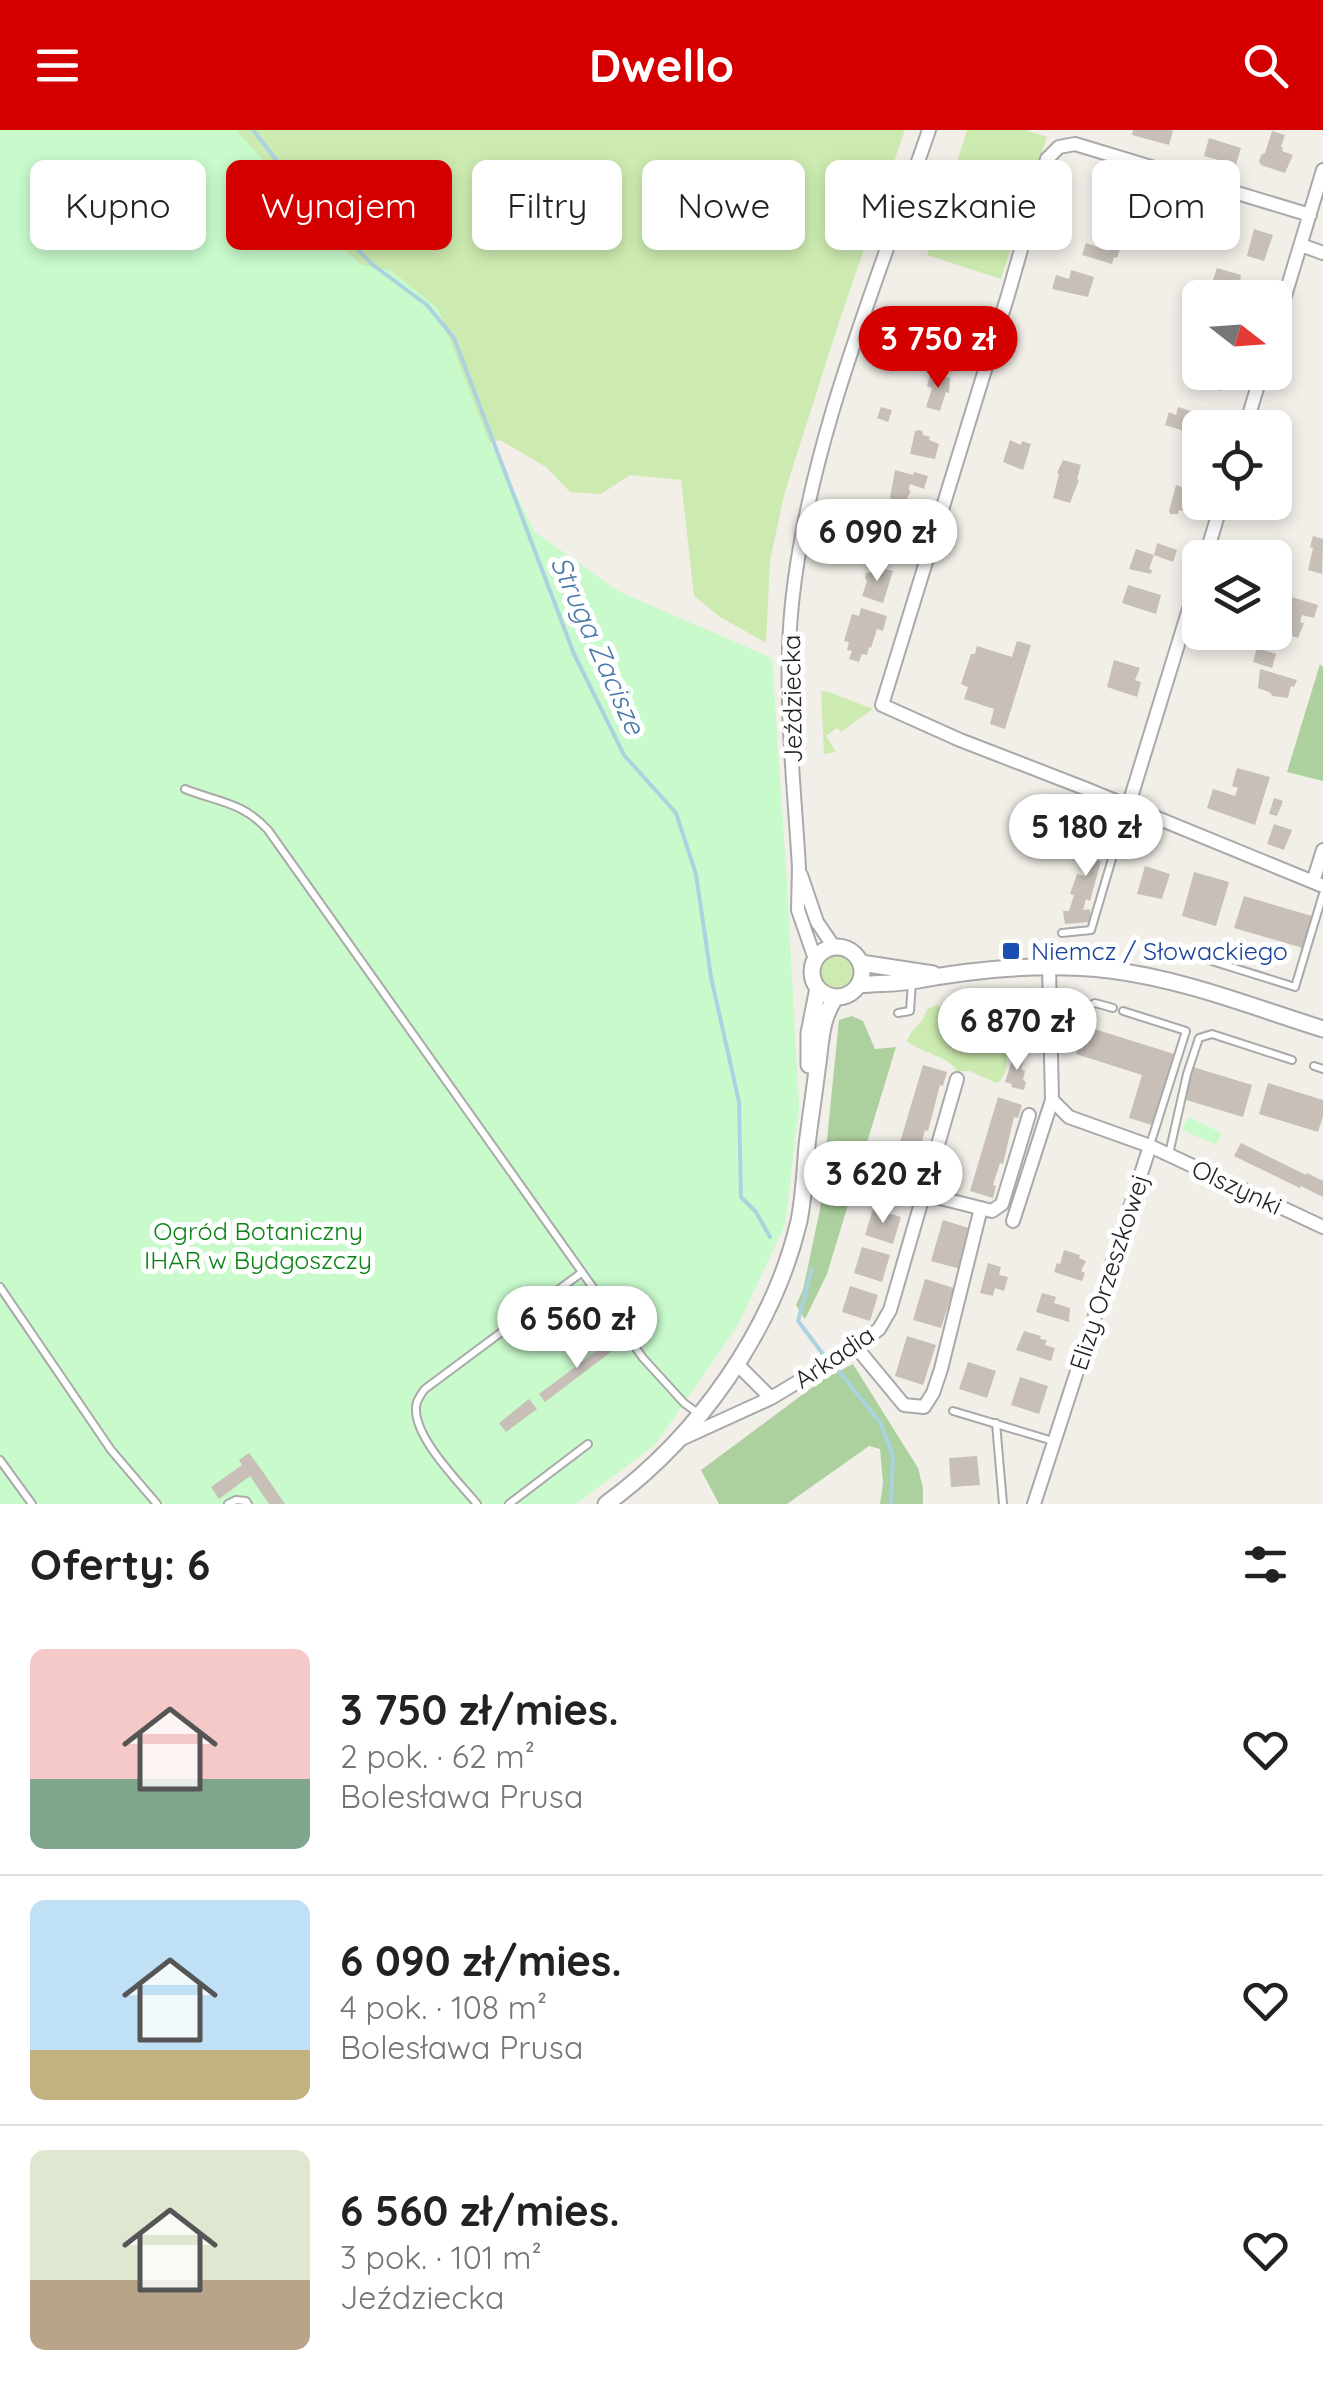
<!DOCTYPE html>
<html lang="pl">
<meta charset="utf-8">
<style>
body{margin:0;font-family:Quicksand,sans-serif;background:#f2f2f2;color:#222;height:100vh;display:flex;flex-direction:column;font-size:38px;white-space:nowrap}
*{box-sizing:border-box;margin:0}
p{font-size:32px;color:#767676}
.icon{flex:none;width:55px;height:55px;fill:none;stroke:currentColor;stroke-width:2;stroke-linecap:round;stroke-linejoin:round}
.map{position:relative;height:1374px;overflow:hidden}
.drawer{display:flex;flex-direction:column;background:#fff;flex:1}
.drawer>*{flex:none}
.guide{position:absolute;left:30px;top:30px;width:1265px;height:90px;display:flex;gap:20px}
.needle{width:65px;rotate:107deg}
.buttons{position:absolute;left:1182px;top:150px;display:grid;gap:20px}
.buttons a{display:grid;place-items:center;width:110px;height:110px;border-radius:15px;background:#fff;box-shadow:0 5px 15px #0003;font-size:50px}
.price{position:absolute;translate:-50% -85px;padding:0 22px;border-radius:35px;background:#fff;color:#222;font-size:32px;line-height:65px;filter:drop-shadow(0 2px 5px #0008)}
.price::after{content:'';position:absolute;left:50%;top:60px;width:30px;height:22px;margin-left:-15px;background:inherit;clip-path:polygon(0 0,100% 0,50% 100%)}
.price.selected{background:#d40000;color:#fff}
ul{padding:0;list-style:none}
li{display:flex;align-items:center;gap:30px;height:250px;padding:0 30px}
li+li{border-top:2px solid #e0e0e0}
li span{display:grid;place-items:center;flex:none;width:280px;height:200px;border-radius:15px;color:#555}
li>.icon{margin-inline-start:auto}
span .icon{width:120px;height:120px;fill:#fffc;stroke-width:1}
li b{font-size:42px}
h2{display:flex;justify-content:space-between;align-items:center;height:120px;padding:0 30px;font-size:42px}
.pill{padding:0 35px;border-radius:15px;background:#fff;box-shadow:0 5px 15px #0003;font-size:35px;line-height:90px}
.pill.selected{background:#d40000;color:#fff}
header{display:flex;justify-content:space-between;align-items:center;height:130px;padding:0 30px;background:#d40000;color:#fff;font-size:45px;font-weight:700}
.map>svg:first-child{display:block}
.grass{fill:#cdebb0}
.forest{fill:#add19e}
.park{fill:#c8facc}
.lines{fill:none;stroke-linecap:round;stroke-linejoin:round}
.stream{stroke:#aad3df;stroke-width:4}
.building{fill:#c7bfb8}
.service-casing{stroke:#a9a9a9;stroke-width:10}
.minor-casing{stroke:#a9a9a9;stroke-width:16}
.tertiary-casing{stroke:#a9a9a9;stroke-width:19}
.service{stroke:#fff;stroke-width:6}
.minor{stroke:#fff;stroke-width:12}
.tertiary{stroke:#fff;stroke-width:15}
.transit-dot{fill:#1a4fb4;stroke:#fff;stroke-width:4}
.labels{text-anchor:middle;stroke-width:10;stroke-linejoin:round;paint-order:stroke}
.street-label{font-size:25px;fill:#222;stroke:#fff}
.transit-label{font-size:25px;fill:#164399;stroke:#fff;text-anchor:start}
.park-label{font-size:25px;fill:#0c8416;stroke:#fff}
.water-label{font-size:28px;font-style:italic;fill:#4a7aab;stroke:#fff}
</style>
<header><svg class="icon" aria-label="menu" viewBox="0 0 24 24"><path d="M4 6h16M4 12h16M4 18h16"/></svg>Dwello<svg class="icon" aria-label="search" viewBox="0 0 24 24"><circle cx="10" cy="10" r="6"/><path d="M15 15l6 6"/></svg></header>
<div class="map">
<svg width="1323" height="1374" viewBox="0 0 1323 1374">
<rect width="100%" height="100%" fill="#f2efe9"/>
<path class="grass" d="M0 0H905L840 189 784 365 770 431 766 513 720 487 694 466 681 350 630 345 601 364 570 362 546 337 500 310 475 316 0 1374Z
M967 0H1025L1047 7 1001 149 927 125Z
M821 561 829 562 873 579 841 602 837 598 826 606 836 622 824 624Z
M820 841a17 17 0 1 1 34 0a17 17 0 1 1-34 0Z
M1029 857 1033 859C1043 887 1021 897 1010 917 1004 931 1010 945 997 953L969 941H957C948 926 921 923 907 911 912 897 922 896 927 879L936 875C954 883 951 876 967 869 978 864 997 865 1009 870Z"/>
<path class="forest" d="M1320 534 1323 537V651L1287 642Z
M852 886 863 891 875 919 896 917 827 1144 805 1189 796 1175 803 1160 820 1079 839 890Z
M853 1234 918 1338 923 1358V1374H880L883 1353 880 1319 869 1316 787 1374H719L701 1340 822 1250Z"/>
<path class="park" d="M0 0H236L336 112 362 135 392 141 438 179 487 307 535 402 618 461 772 528 787 753 799 978 785 1095 738 1195 655 1315 576 1374H0Z
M1188 987 1222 1003 1216 1015 1182 1000Z"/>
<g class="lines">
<path class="stream" d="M253 0 302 63 373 135 427 175 454 208 574 524 624 625 676 683 696 744 711 847 739 972 741 1067 756 1082 770 1107
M812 1139 798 1191 823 1224
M838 1240 880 1292 893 1326 891 1374"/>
</g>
<path class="building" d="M1133 0H1169L1173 1 1169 15 1132 5Z
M1272 1 1285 5 1281 17 1283 18 1282 21 1293 25 1285 43 1261 35 1259 31 1261 25 1265 23Z
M1209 8 1241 18 1236 35 1204 26Z
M1169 67 1202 77 1200 83 1213 87 1207 107 1193 102 1194 98 1163 89Z
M1254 99 1273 105 1264 131 1247 126Z
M1102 103 1117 108 1115 114 1121 116 1117 128 1114 127 1112 134 1082 125 1086 113 1097 117 1101 114 1102 111H1099Z
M1217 138 1241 145 1238 168H1226L1214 163 1218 151 1213 150Z
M1071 140 1094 147 1088 167 1052 159 1056 145 1069 149Z
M933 191 961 200 958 211 966 213 961 230 925 220Z
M1204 242H1226L1220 261 1200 255Z
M936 243 950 248 949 263 946 262 940 281 926 277 932 258 927 256 930 245 935 247Z
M881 277 892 280 888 292 877 288Z
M1178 277 1197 283 1190 303 1165 295 1169 282 1176 285Z
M919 300 922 301 923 305 930 307 929 310 939 314 935 329 910 324 915 301Z
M1010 310 1021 315 1022 311 1031 314 1023 340 1003 332Z
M1187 314 1200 318V328L1198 327 1196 333 1186 330 1187 324 1184 323Z
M1063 330 1081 335 1077 349 1079 350 1070 373 1053 368 1059 344 1057 343Z
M895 340 913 345 914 342 928 346 924 359 910 354 909 360 911 361 905 372 890 368Z
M1190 349 1200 352V356L1198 363 1194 362 1188 382 1179 380 1178 384H1170L1169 381 1176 355 1187 359Z
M884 385 906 392 903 404 907 405 905 413 900 412 898 420 891 418 887 422 883 421 882 415 875 413Z
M1313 406 1323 409 1322 444 1308 440 1313 418 1310 417Z
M1157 413 1177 420 1173 432 1154 425 1149 439 1152 440 1151 444 1129 439 1136 419 1154 425Z
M872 435 893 441 883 473 862 466 867 451 865 448 866 443 870 442Z
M1128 455 1161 465 1156 484 1122 473Z
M1282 464 1318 475 1314 488 1302 485 1300 492 1304 493 1298 508 1277 501 1286 480 1278 477Z
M861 478 887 486 883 501 877 499 871 518 869 517 867 525 862 524 859 532 849 529 852 521 847 520 849 512 844 511 852 484 859 486Z
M1017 511 1031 515 1005 599 990 594 994 579 964 569 968 557 961 554 971 524H975L977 516 1012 527Z
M1257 518 1276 524 1272 538 1253 532Z
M1114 530 1140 538 1135 550 1141 552 1137 567 1107 557Z
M1260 539 1297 550 1294 557 1291 556 1288 568 1273 566 1269 562 1258 558Z
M1237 638 1270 647 1255 695 1207 678 1213 659 1235 666 1238 658 1232 656Z
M1274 668 1283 671 1277 686 1269 684Z
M1274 694 1292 700 1284 720 1267 714Z
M1088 698 1108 704 1106 717 1103 716 1098 731H1101L1090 771 1086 769 1083 780 1090 779 1091 792 1065 794 1063 781H1069L1074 765 1070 764 1077 744 1085 746 1089 734 1087 733 1088 728 1084 727 1089 712 1084 710Z
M1145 736 1170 744 1162 769 1137 764Z
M1194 742 1229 752 1216 796 1182 786Z
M1244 766 1312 786 1303 818 1234 798Z
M1085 896 1174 924 1152 995 1129 988 1142 945 1076 924Z
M1014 924 1025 927 1021 939 1025 941 1023 950 1026 952 1024 960 1011 957 1012 954 1005 952Z
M923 935 947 942 943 956 940 955 928 1001 925 1000 919 1022 922 1023 918 1036 895 1029Z
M1193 937 1252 955 1243 987 1183 969Z
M1268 953 1323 970V986L1318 1002 1259 984Z
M998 967 1022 975 1018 988 1014 987 1003 1034 1000 1033 993 1055 996 1056 993 1068 970 1061Z
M1241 1013 1306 1045 1307 1043 1323 1051V1067L1301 1056 1300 1058 1234 1026Z
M885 1040 914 1049 906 1075 878 1066Z
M873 1079 901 1087 893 1114 865 1105Z
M943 1090 972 1099 960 1139 931 1131Z
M862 1117 890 1125 882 1152 854 1143Z
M1064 1120 1080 1125 1079 1128 1086 1131 1081 1141 1085 1143 1082 1151 1054 1142 1057 1133 1060 1134Z
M988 1133 1001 1137 999 1145 1008 1147 1004 1161 995 1158 993 1166 980 1163Z
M925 1149 954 1158 941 1198 913 1190Z
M850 1156 878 1165 870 1191 842 1182Z
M1042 1163 1056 1167 1054 1173 1070 1178 1069 1192 1036 1182Z
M595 1190 602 1198 569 1225 563 1217Z
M1024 1201 1041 1206 1040 1209 1047 1210 1045 1215 1055 1218 1051 1231 1016 1220Z
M907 1206 936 1215 923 1255 895 1246Z
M611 1210 616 1218 545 1272 539 1264Z
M968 1232 996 1241 987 1268 959 1259Z
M1020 1247 1048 1256 1039 1284 1011 1275Z
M529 1269 537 1279 506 1302 499 1293Z
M249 1323 261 1339 285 1374H269L250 1346 219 1369 211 1357 242 1335 239 1330Z
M977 1326 980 1355 951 1357 949 1328Z"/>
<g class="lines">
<g class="service-casing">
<path id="service" d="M185 659C217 672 243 672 268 700L643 1228 684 1273 699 1284
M1062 803 1091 800 1127 678
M1170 818 1295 857 1323 764
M1123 881 1186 901 1150 1015
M898 883 910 881 912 852
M1051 891 1068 886 1095 873 1113 878
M1314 936 1323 939
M1169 1024 1187 944 1199 908 1212 904 1292 930
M0 1157 111 1320 157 1374
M953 1281 1053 1311
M996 1293 1003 1374
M0 1330 32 1374
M228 1374 236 1370 246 1371 248 1374
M477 1374C459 1352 408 1302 417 1272 418 1269 423 1261 425 1259L581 1143
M509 1374 588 1314"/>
</g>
<g class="minor-casing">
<path id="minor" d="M1310 85 1075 14 1059 17 1047 29 1008 165 882 575 960 610 1084 658 1323 756
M1301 115 1323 123
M1275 199 1323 40
M1245 298 1262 242
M1205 428 1222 372
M1128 677 1200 443
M801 745 817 792 834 817
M1313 752 1323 720
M815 829 798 780 799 738C794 650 783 561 792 473 809 312 877 152 929 0
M1150 1016 1323 1097
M924 1064 992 1081 1002 1074 1029 985
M1013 1091 1052 970 1049 836
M856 1217 904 1275 924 1277 933 1263 941 1239 981 1078
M736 1233 771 1268
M679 1310 771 1268 856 1217 879 1199 890 1180 957 949
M1034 1374 1150 1016 1069 987 1052 970"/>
</g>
<g class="tertiary-casing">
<path id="tertiary" d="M812 842a25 25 0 1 1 50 0a25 25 0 1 1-50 0Z
M861 833 933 844
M859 855C876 853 895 854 912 851 976 839 1044 832 1110 840 1183 849 1253 877 1323 899
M809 935V903L818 858
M606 1374C697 1308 773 1201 799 1091 804 1066 805 1040 807 1015 810 990 814 965 817 940 821 915 820 888 836 867"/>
</g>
<use href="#service" class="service"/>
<use href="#minor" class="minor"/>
<use href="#tertiary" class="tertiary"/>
</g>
<rect class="transit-dot" x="1001" y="811" width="20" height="20" rx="5"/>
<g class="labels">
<g class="street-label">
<text transform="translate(792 569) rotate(-91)" y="9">Jeździecka</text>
<text transform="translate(1237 1057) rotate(25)" y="9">Olszynki</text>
<text transform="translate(1109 1142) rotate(-72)" y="9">Elizy Orzeszkowej</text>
<text transform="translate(834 1227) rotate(-34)" y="9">Arkadia</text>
</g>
<g class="transit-label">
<text x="1031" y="830">Niemcz / Słowackiego</text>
</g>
<g class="park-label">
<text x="258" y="1110">Ogród Botaniczny<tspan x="258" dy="29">IHAR w Bydgoszczy</tspan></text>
</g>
<g class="water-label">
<text transform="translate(598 515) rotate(66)" y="10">Struga Zacisze</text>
</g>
</g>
</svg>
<div class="buttons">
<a><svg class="needle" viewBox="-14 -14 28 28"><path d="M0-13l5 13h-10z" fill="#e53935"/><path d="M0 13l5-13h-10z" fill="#767676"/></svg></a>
<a><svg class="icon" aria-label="locate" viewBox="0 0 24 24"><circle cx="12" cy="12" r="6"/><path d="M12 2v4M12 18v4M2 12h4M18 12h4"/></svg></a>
<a><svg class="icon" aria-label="layers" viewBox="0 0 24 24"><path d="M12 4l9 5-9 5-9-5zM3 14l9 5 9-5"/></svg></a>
</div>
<b class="price selected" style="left:938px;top:261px">3 750 zł</b>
<b class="price" style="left:877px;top:454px">6 090 zł</b>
<b class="price" style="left:1086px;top:749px">5 180 zł</b>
<b class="price" style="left:1017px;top:943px">6 870 zł</b>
<b class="price" style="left:883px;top:1096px">3 620 zł</b>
<b class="price" style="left:577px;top:1241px">6 560 zł</b>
<div class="guide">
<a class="pill">Kupno</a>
<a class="pill selected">Wynajem</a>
<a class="pill">Filtry</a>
<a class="pill">Nowe</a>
<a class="pill">Mieszkanie</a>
<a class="pill">Dom</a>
</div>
</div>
<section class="drawer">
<h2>Oferty: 6<svg class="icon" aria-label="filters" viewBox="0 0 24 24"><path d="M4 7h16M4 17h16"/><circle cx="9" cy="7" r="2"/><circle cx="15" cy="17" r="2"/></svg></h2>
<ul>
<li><span style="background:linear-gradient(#f6c9c9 65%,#7fa58c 0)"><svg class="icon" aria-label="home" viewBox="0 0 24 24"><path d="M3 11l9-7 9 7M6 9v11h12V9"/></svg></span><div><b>3 750 zł/mies.</b><p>2 pok. · 62 m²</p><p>Bolesława Prusa</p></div><svg class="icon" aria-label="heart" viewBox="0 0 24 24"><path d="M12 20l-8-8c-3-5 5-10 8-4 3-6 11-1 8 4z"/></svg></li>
<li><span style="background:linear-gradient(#bfe0f5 75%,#c2b280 0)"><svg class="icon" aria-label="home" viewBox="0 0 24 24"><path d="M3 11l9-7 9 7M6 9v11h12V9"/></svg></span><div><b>6 090 zł/mies.</b><p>4 pok. · 108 m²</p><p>Bolesława Prusa</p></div><svg class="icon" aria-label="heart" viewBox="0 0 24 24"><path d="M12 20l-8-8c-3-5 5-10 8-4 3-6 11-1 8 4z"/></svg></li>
<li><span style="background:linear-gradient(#dfe7d0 65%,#b9a48a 0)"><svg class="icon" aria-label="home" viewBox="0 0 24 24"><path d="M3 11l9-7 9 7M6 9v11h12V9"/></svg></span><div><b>6 560 zł/mies.</b><p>3 pok. · 101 m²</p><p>Jeździecka</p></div><svg class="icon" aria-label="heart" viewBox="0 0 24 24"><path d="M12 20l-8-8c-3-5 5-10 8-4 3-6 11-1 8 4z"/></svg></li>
</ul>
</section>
